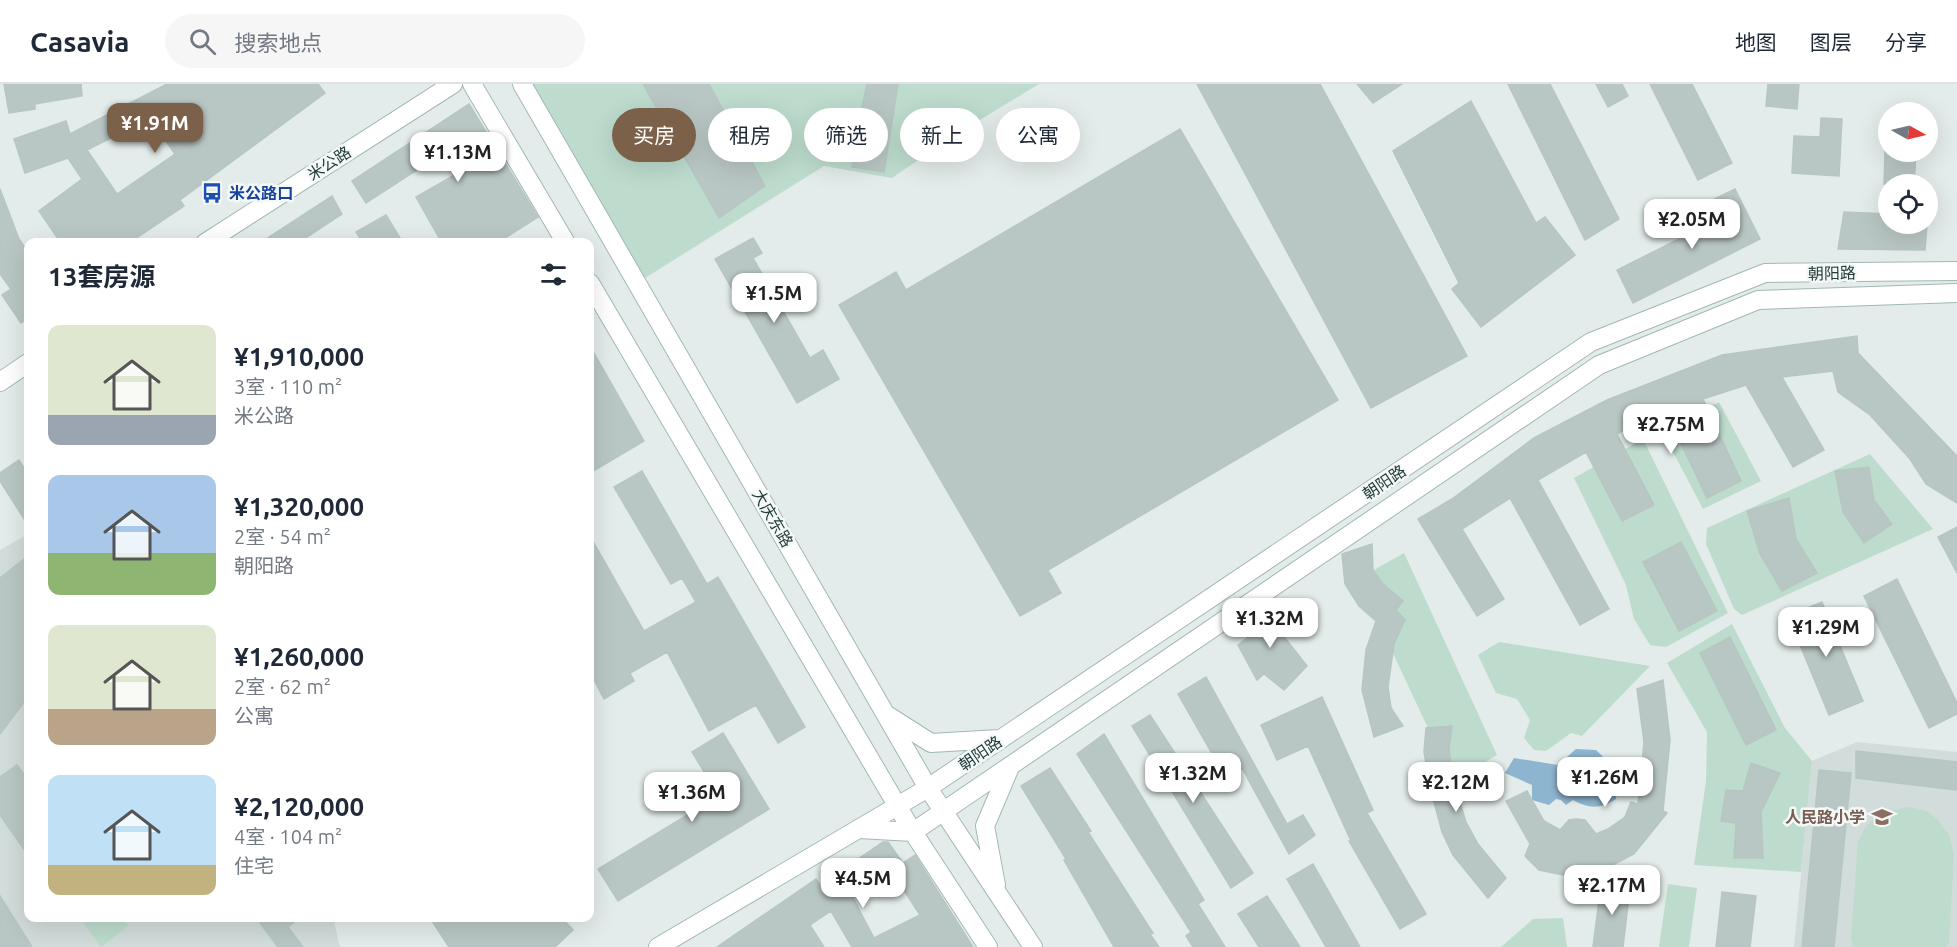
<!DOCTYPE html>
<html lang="zh">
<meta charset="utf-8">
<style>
body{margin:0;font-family:Ubuntu,"Noto Sans SC",sans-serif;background:#f6f6f7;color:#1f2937;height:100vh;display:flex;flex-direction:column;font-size:22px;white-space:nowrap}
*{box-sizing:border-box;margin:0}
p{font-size:20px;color:#747a83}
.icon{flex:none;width:33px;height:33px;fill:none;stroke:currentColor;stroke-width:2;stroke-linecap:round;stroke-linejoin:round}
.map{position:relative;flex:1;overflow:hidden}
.details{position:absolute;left:24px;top:154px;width:570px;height:684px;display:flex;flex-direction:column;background:#fff;border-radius:12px;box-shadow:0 6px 24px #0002}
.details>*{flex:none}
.guide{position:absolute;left:612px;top:24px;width:570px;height:54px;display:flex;gap:12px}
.needle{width:39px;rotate:98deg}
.tools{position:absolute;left:1878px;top:18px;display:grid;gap:12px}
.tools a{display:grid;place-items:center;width:60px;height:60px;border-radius:50%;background:#fff;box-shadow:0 6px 24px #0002;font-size:30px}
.price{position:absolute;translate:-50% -51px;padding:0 14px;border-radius:12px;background:#fff;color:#222;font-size:20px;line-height:39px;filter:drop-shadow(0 2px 3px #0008)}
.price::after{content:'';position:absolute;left:50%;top:36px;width:18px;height:14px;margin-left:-9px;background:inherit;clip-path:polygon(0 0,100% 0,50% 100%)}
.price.current{background:#7b604a;color:#fff}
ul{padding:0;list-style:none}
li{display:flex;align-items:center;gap:18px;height:150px;padding:0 24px}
li span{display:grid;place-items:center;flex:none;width:168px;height:120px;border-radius:12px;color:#555}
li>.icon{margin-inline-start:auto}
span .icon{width:72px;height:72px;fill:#fffc;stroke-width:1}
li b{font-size:26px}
h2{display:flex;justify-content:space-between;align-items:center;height:72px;padding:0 24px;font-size:26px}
.pill{padding:0 21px;border-radius:27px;background:#fff;box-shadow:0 6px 24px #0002;font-size:21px;line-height:54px}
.pill.current{background:#7b604a;color:#fff}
header{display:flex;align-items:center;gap:36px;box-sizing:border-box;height:84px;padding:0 30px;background:#fff;border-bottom:2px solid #e0e1e3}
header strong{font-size:28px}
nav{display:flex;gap:33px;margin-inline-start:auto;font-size:21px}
.search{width:420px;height:54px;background:#f6f6f7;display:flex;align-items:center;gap:15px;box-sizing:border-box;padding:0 21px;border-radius:33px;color:#747a83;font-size:22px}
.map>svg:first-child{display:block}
.built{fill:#d2dcda}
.green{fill:#bddccd}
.water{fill:#8eb5cf}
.building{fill:#b9c7c4;stroke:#b6c6c3;stroke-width:1.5;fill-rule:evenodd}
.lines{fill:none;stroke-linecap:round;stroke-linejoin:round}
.secondary-casing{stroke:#a2b8b5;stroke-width:20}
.secondary{stroke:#fff;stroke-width:18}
.labels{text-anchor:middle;stroke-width:5;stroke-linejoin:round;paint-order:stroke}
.street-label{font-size:16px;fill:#243d3c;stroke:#f4f9f8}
.transit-label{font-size:16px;font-weight:bold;fill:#164399;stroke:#f4f9f8;text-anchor:start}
.education-label{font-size:16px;font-weight:bold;fill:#785e54;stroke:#f4f9f8;text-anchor:end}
</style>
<header>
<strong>Casavia</strong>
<div class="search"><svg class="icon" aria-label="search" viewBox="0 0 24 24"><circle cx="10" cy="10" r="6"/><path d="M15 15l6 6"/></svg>搜索地点</div>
<nav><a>地图</a><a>图层</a><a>分享</a></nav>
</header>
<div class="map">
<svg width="1957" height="863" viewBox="0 0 1957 863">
<rect width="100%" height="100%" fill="#e3ecea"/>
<path class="built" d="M28 450V834H333L340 863H0V466Z
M1857 658 1957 668V863H1794L1812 677Z"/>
<path class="green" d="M522 0H1039L955 51 892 94 824 82 637 199Z
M1719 318 1761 397 1703 425 1662 347Z
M1643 355 1728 529 1666 563 1650 561 1634 535 1626 501 1574 394Z
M1870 370 1933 445 1742 531 1734 525 1706 460 1707 444Z
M1404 469 1497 671 1453 697 1358 495Z
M1732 540 1785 644 1812 677 1801 788 1694 781 1706 697 1707 648 1667 579Z
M1499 558 1650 582 1582 652 1571 649 1546 667 1534 666 1524 654 1530 636 1517 615 1496 609 1478 571Z
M1908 723 1927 727 1937 735 1949 751 1954 771 1949 859 1946 863H1853L1851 854 1858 757 1867 741 1882 729Z
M1668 800 1697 804 1689 863H1659Z
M80 834H122L128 842 101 863Z
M1563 834 1567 863H1501L1533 835Z"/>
<path class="water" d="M1576 665 1596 666C1614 683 1618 690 1616 715 1601 725 1589 725 1573 716L1566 721 1561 716 1556 715 1549 721 1532 716V701L1505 689 1514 674 1558 681Z"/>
<path class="building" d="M4 0H81L82 12 35 20V25L9 29Z
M167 0H318L325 9 180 116 184 122 129 159H61L39 127 82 95 68 74 25 89 14 55 66 37 70 50ZM150 34 175 70 117 110 87 66Z
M643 0H709L765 102 719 134Z
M867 0H898L884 88 852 83 858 51 847 48 850 30 860 32Z
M1197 0H1320L1467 272 1371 324Z
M1357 0H1402L1373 19Z
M1508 0H1550L1619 135 1585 156Z
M1596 0H1622L1628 12 1608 23Z
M1650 0H1692L1732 79 1698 96Z
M1768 0H1799L1797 25 1766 22Z
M1471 17 1536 139 1545 133 1575 171 1481 243 1452 205 1459 199 1393 67Z
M469 20 538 133 497 159H442L416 113 465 85 452 63 366 119 352 97Z
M1821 34 1842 35 1839 92 1792 89 1794 52 1820 53Z
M1180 45 1338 316 1048 486 1061 509 1020 532 839 221 896 188 906 206Z
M1885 68H1916L1914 100H1884Z
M0 105 19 155 28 168V234L21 239 2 211 11 205 0 190Z
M1735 105 1760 155 1633 219 1617 186 1719 135 1710 117Z
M332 112 342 130 298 159H260Z
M1844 128 1888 130V140H1927L1925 166 1838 165Z
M386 131 403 159H363L356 148Z
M753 154 762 169 753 174 810 274 823 266 839 295 797 319 715 175Z
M1857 252 1858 269 1957 372V419L1926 400 1910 375 1870 331 1838 308 1833 287 1782 293 1824 366 1793 383 1746 301 1703 315 1741 397 1707 414 1666 328 1645 334 1617 350 1654 421 1622 437 1586 368 1538 396 1609 525 1580 541 1510 414 1462 445 1504 515 1477 532 1418 435 1452 415 1534 354 1607 316 1722 271Z
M590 262 644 357 590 389Z
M19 376 28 391V441L0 397V389Z
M1869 383 1874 416 1892 440 1864 459 1843 428 1835 387Z
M642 387 707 500 718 493 805 643 778 659 756 621 709 647 667 568 630 589 634 597 604 615 590 588V452L644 547 696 518 682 494 671 500 614 403Z
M1789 414 1796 455 1817 489 1782 507 1760 470 1747 427Z
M1957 443V489L1938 453Z
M1681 458 1717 527 1679 547 1643 478Z
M1372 460 1373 486 1382 499 1403 517 1396 526 1405 536 1394 560 1388 603 1391 624 1403 642 1374 653 1362 606 1366 566 1376 537 1359 522 1345 500 1342 470Z
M28 472V613L0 650V494Z
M1897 495 1957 619V630L1929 644 1864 512Z
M1271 518 1285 554 1307 582 1284 606 1264 590 1257 596 1238 561 1247 554 1244 537Z
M1822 518 1863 617 1829 631 1788 532Z
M1730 553 1776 646 1746 661 1700 569Z
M1206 593 1287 740 1303 731 1315 751 1289 770 1242 684 1226 694 1178 610Z
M1663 596 1670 656 1663 727 1667 729 1634 770 1603 786 1578 794 1539 786 1525 772 1530 760 1506 717 1527 707 1544 737 1560 746 1569 736 1576 735 1585 736 1596 750 1608 745 1625 733 1631 718 1638 720 1644 658 1637 605Z
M1322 613 1373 726 1367 729 1426 830 1400 845 1349 757H1351L1308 662 1277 676 1261 641Z
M1150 631 1253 789 1231 804 1132 642Z
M1452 642 1449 665 1453 697 1466 738 1478 760 1506 794 1488 814 1453 771 1442 748 1430 703 1424 668 1426 644Z
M723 649 769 725 618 817 598 785 719 712 692 668Z
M1104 650 1204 816 1198 820 1225 863H1193L1186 852 1191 848 1077 670Z
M1856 667 1957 678V706L1856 694Z
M1751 679 1780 689 1761 728 1763 774H1734L1736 739 1721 737 1726 706 1743 707Z
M17 681 28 696V771L0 731V693Z
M1050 684 1091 747 1088 748 1153 849 1150 850 1159 863H1114L1064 776 1066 775 1021 702Z
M1819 686 1851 689 1834 863H1802Z
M883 758H888L903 779 915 771 973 863H852L831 827 810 841 824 863H717L816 795 820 801ZM891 786 920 831 874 854 852 812Z
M1313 780 1360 863H1326L1287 795Z
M1601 800 1630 803 1623 863H1593Z
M1722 808 1756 812 1750 863H1716Z
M0 812 32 863H0Z
M1267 812 1300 863H1259L1238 830Z
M267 834H299L288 843 303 863H278L260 839Z
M430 834H562L573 846 555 863H449Z"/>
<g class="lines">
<g class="secondary-casing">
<path id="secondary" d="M472 0 566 159
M522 0 928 704 1033 863
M205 159 453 0
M590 199 911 745 988 863
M0 298 28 279
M887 631 931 659 999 655
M859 745 913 748 1599 281 1758 216 1957 209
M996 801 985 742 1010 683
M658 863 928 704 1591 258 1765 189 1957 187"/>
</g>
<use href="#secondary" class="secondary"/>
</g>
<defs>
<g id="bus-bare" transform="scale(1.62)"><path d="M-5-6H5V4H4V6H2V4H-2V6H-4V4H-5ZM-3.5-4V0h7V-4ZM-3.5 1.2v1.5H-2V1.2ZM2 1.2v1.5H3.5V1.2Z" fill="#1a4fb4" stroke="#f4f9f8" stroke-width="2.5" paint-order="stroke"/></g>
<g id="school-bare" transform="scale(1.62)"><path d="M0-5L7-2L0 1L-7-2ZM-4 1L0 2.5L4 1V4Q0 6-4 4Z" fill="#8d6e63" stroke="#f4f9f8" stroke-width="2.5" paint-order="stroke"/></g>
</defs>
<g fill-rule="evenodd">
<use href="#bus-bare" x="212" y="109"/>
<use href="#school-bare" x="1882" y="733"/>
</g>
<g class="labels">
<g class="street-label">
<text transform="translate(329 79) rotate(-33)" y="6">米公路</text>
<text transform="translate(1832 189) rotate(-1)" y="6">朝阳路</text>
<text transform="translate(1384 398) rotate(-34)" y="6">朝阳路</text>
<text transform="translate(773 434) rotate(60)" y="6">大庆东路</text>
<text transform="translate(980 669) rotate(-34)" y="6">朝阳路</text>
</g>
<g class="transit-label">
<text x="229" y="115">米公路口</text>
</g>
<g class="education-label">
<text x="1865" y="739">人民路小学</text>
</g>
</g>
</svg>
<div class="tools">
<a><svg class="needle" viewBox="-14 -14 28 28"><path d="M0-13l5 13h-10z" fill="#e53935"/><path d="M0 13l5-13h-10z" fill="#747a83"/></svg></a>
<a><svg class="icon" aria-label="locate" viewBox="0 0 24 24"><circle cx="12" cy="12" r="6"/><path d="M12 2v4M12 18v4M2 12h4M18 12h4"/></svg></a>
</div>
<b class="price current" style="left:155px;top:70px">¥1.91M</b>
<b class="price" style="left:458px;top:99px">¥1.13M</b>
<b class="price" style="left:1692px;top:166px">¥2.05M</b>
<b class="price" style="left:774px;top:240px">¥1.5M</b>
<b class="price" style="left:1671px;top:371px">¥2.75M</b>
<b class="price" style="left:1270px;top:565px">¥1.32M</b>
<b class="price" style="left:1826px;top:574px">¥1.29M</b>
<b class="price" style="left:1193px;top:720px">¥1.32M</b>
<b class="price" style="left:1605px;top:724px">¥1.26M</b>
<b class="price" style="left:1456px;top:729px">¥2.12M</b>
<b class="price" style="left:692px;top:739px">¥1.36M</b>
<b class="price" style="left:863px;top:825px">¥4.5M</b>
<b class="price" style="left:1612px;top:832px">¥2.17M</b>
<div class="guide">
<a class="pill current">买房</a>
<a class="pill">租房</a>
<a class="pill">筛选</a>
<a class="pill">新上</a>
<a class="pill">公寓</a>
</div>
<section class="details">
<h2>13套房源<svg class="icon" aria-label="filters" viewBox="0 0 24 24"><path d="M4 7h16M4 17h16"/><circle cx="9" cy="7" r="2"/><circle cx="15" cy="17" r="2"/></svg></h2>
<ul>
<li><span style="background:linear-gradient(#dfe7d0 75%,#9aa5b1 0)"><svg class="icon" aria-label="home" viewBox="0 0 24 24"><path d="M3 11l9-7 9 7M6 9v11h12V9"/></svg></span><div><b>¥1,910,000</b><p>3室 · 110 m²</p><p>米公路</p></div></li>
<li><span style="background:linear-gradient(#a9c7e8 65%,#8fb573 0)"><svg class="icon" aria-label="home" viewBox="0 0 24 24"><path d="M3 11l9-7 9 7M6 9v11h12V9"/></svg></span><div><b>¥1,320,000</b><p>2室 · 54 m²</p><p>朝阳路</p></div></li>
<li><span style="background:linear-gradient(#dfe7d0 70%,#b9a48a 0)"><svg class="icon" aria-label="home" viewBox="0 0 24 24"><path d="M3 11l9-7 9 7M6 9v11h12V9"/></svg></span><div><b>¥1,260,000</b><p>2室 · 62 m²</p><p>公寓</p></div></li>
<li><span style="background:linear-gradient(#bfe0f5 75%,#c2b280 0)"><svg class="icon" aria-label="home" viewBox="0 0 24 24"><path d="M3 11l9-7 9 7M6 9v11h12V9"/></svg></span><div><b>¥2,120,000</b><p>4室 · 104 m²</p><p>住宅</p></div></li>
</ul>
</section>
</div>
